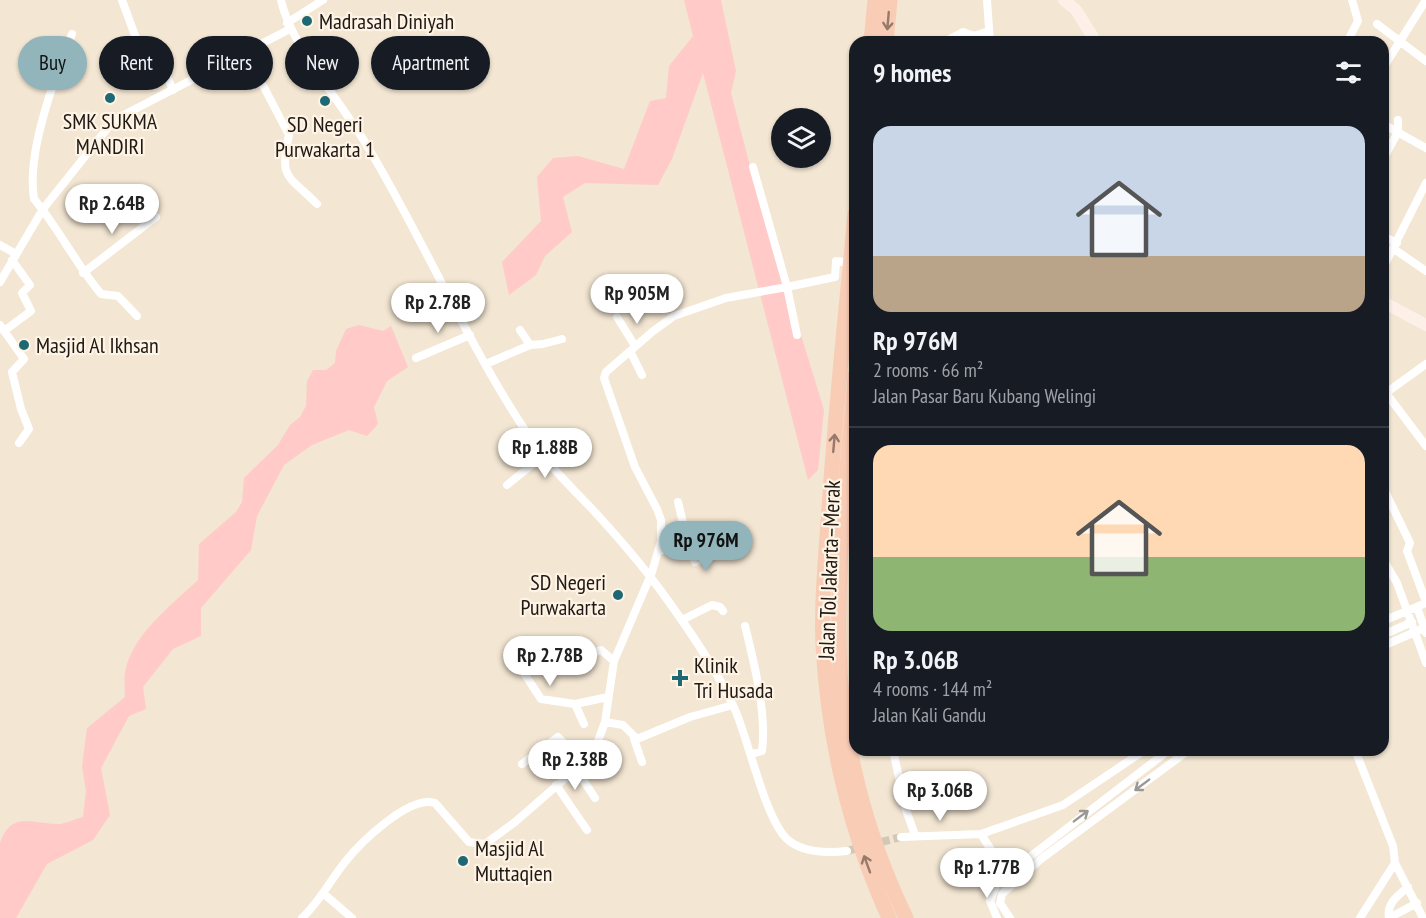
<!DOCTYPE html>
<meta charset="utf-8">
<style>
body{margin:0;font-family:"PT Sans Narrow",sans-serif;background:#242831;color:#f1f3f6;height:100vh;display:flex;flex-direction:column;font-size:22px;white-space:nowrap}
*{box-sizing:border-box;margin:0}
p{font-size:20px;color:#9ea1a6}
.icon{flex:none;width:33px;height:33px;fill:none;stroke:currentColor;stroke-width:2;stroke-linecap:round;stroke-linejoin:round}
.map{position:relative;flex:1;overflow:hidden}
.sheet{position:absolute;left:849px;top:36px;width:540px;height:720px;display:flex;flex-direction:column;background:#171b24;border-radius:18px;box-shadow:0 2px 4px #0004}
.sheet>*{flex:none}
.top-card{position:absolute;left:18px;top:36px;width:570px;height:54px;display:flex;gap:12px}
.buttons{position:absolute;left:771px;top:108px;display:grid;gap:12px}
.buttons a{display:grid;place-items:center;width:60px;height:60px;border-radius:50%;background:#171b24;box-shadow:0 2px 4px #0004;font-size:30px}
.price{position:absolute;translate:-50% -51px;padding:0 14px;border-radius:21px;background:#fff;color:#222;font-size:20px;line-height:39px;filter:drop-shadow(0 2px 3px #0008)}
.price::after{content:'';position:absolute;left:50%;top:36px;width:18px;height:14px;margin-left:-9px;background:inherit;clip-path:polygon(0 0,100% 0,50% 100%)}
.price.active{background:#92b4bb;color:#111}
ul{padding:0;list-style:none}
li{display:grid;align-content:center;gap:12px;height:318px;padding:0 24px}
li+li{border-top:2px solid #363941}
li span{display:grid;place-items:center;height:186px;border-radius:18px;color:#555}
li>.icon{margin-inline-start:auto}
span .icon{width:108px;height:108px;fill:#fffc;stroke-width:1}
li b{font-size:26px}
h2{display:flex;justify-content:space-between;align-items:center;height:72px;padding:0 24px;font-size:26px}
.pill{padding:0 21px;border-radius:27px;background:#171b24;box-shadow:0 2px 4px #0004;font-size:21px;line-height:54px}
.pill.active{background:#92b4bb;color:#111}
.map>svg:first-child{display:block}
.green{fill:#ffcac7}
.lines{fill:none;stroke-linecap:round;stroke-linejoin:round}
.street-tunnel{stroke:#d3c7b6;stroke-width:8;stroke-dasharray:8 4;stroke-linecap:butt}
.street{stroke:#fff;stroke-width:8}
.secondary{stroke:#fdf0e9;stroke-width:12}
.highway{stroke:#f9ccb5;stroke-width:15}
.oneway{stroke:#967b6c}
.oneway2{stroke:#9a9895}
.poi-dot{fill:#1e6873;stroke:#fef3e4;stroke-width:2}
.labels{text-anchor:middle;stroke-width:4.5;stroke-linejoin:round;paint-order:stroke}
.poi-label{font-size:22px;fill:#1e1913;stroke:#fef3e4;text-anchor:start}
.street-label{font-size:22px;fill:#1e1913;stroke:#fef3e4}
</style>
<div class="map">
<svg width="1426" height="918" viewBox="0 0 1426 918">
<rect width="100%" height="100%" fill="#f3e6d3"/>
<path class="green" d="M684 0H721L736 71 731 93 754 181 824 410 818 470 808 480 703 73 672 159 658 185 585 183 563 197 572 232 545 256 536 275 509 295 502 262 541 221 537 177 553 158 578 156 624 169 650 101 666 98 669 66 693 36Z
M359 325 383 331 391 326 408 367 387 381 374 407 378 424 367 436 349 430 312 445 284 465 257 516 251 550 201 608V636L173 649 143 687 146 709 129 716 101 768 110 815 93 840 47 864 16 918H0V843C12 809 34 825 60 824 67 823 76 819 83 817L86 791 82 767 87 728 125 697C125 689 124 680 125 673 131 635 172 605 198 580L199 544 236 512 242 502 244 478 278 445 290 425 300 417 306 406 307 381 313 370H326L335 363 336 351 346 329Z"/>
<g class="lines">
<path class="street-tunnel" d="M847 851 901 837"/>
<path class="street" d="M122 0 144 60 158 56 173 90
M281 0C291 47 344 105 369 149 426 244 469 348 531 439 549 466 571 487 593 510 617 536 641 564 661 591 688 628 718 671 736 712 749 743 766 820 787 839 802 853 828 853 847 851
M987 0 990 42
M287 23 323 0
M1377 24 1426 61
M72 34C55 77 26 153 34 199 59 229 76 264 101 294L118 296 137 316
M944 42 963 32 974 36 989 31
M1347 42 1358 21 1352 0
M246 53 289 135C279 179 287 174 317 204
M1383 68 1426 0
M1383 124 1426 148
M1383 159 1398 132V120
M753 167 787 287 835 277 836 261 852 263
M1383 236 1397 243
M0 245 16 254
M1394 249 1426 271
M1383 268 1426 183
M83 273 156 217
M0 282 43 209 114 120 290 29
M617 317 635 346
M0 325 24 359 12 372 21 409 29 429 19 443
M4 331 31 311 22 293 30 285 12 260
M530 345 543 344 562 339
M630 351 642 375
M416 358 470 335
M486 364 530 345 520 330
M1386 393 1426 446
M1383 395 1426 364
M507 485 543 456
M1383 487 1410 543 1407 551 1426 602
M678 502 688 544
M658 551 688 544 695 562 718 552 712 536
M1383 559 1397 583 1426 663
M1417 607 1426 633
M682 620 712 605 720 607 723 611
M1383 621 1426 603
M745 626C754 662 767 714 762 751L752 754
M1383 635 1412 622
M1383 646 1424 628
M580 657 601 650 614 661
M524 673 541 699 575 704
M605 722 623 725 637 739 690 717 733 705
M584 724 575 704 608 697
M634 739 642 762
M893 750 906 810 915 835
M1355 750 1393 846 1395 863 1360 918
M522 764 558 737 582 762
M576 769 595 798
M556 785 587 830
M981 834 1008 877
M901 837 981 834 1063 805 1145 750
M1395 863 1423 918
M323 893 352 918
M302 918C319 902 330 881 345 862 360 843 409 795 435 803L469 842 485 844 515 822 576 769 598 741 605 722 614 661 652 572 661 541V520L657 509 635 467 604 378 606 372 652 332 674 316 726 298 787 287 797 335
M997 918 990 901 997 882 1169 750
M1010 918 1000 903 1002 894 1041 859 1189 750
M1389 918C1386 903 1399 895 1408 887
M1389 918 1417 903"/>
<path class="secondary" d="M1064 0 1076 10 1096 42
M1383 302 1426 325"/>
<path class="highway" d="M871 42 875 0
M886 42 890 0
M855 214C846 313 835 411 829 509 826 554 821 600 823 645 828 739 850 832 889 918
M855 376C848 465 837 555 839 645 840 737 866 835 906 918"/>
</g>
<defs><path id="oneway-shaft" d="M-6 0H5M1.5-3L5.5 0L1.5 3" fill="none" stroke-width="1.6" stroke-linecap="round" stroke-linejoin="round" transform="scale(1.5)"/></defs>
<g class="oneway">
<use href="#oneway-shaft" transform="translate(888 21) rotate(95)"/>
<use href="#oneway-shaft" transform="translate(834 443) rotate(-85)"/>
<use href="#oneway-shaft" transform="translate(867 864) rotate(-110)"/>
</g>
<g class="oneway2">
<use href="#oneway-shaft" transform="translate(1142 785) rotate(143)"/>
<use href="#oneway-shaft" transform="translate(1081 816) rotate(-37)"/>
</g>
<g class="poi-dot">
<circle cx="307" cy="21" r="6"/>
<circle cx="110" cy="98" r="6"/>
<circle cx="325" cy="101" r="6"/>
<circle cx="24" cy="345" r="6"/>
<circle cx="618" cy="595" r="6"/>
<path d="M677 669h6v6h6v6h-6v6h-6v-6h-6v-6h6z"/>
<circle cx="463" cy="861" r="6"/>
</g>
<g class="labels">
<g class="poi-label">
<text x="319" y="29">Madrasah Diniyah</text>
<text x="110" y="129" text-anchor="middle">SMK SUKMA<tspan x="110" dy="25">MANDIRI</tspan></text>
<text x="325" y="132" text-anchor="middle">SD Negeri<tspan x="325" dy="25">Purwakarta 1</tspan></text>
<text x="36" y="353">Masjid Al Ikhsan</text>
<text x="606" y="590" text-anchor="end">SD Negeri<tspan x="606" dy="25">Purwakarta</tspan></text>
<text x="694" y="673">Klinik<tspan x="694" dy="25">Tri Husada</tspan></text>
<text x="475" y="856">Masjid Al<tspan x="475" dy="25">Muttaqien</tspan></text>
</g>
<g class="street-label">
<text transform="translate(829 570) rotate(-88)" y="8">Jalan Tol Jakarta–Merak</text>
</g>
</g>
</svg>
<div class="buttons">
<a><svg class="icon" aria-label="layers" viewBox="0 0 24 24"><path d="M12 4l9 5-9 5-9-5zM3 14l9 5 9-5"/></svg></a>
</div>
<b class="price" style="left:112px;top:235px">Rp 2.64B</b>
<b class="price" style="left:637px;top:325px">Rp 905M</b>
<b class="price" style="left:438px;top:334px">Rp 2.78B</b>
<b class="price" style="left:545px;top:479px">Rp 1.88B</b>
<b class="price active" style="left:706px;top:572px">Rp 976M</b>
<b class="price" style="left:550px;top:687px">Rp 2.78B</b>
<b class="price" style="left:575px;top:791px">Rp 2.38B</b>
<b class="price" style="left:940px;top:822px">Rp 3.06B</b>
<b class="price" style="left:987px;top:899px">Rp 1.77B</b>
<div class="top-card">
<a class="pill active">Buy</a>
<a class="pill">Rent</a>
<a class="pill">Filters</a>
<a class="pill">New</a>
<a class="pill">Apartment</a>
</div>
<section class="sheet">
<h2>9 homes<svg class="icon" aria-label="filters" viewBox="0 0 24 24"><path d="M4 7h16M4 17h16"/><circle cx="9" cy="7" r="2"/><circle cx="15" cy="17" r="2"/></svg></h2>
<ul>
<li><span style="background:linear-gradient(#c9d6e8 70%,#b9a48a 0)"><svg class="icon" aria-label="home" viewBox="0 0 24 24"><path d="M3 11l9-7 9 7M6 9v11h12V9"/></svg></span><div><b>Rp 976M</b><p>2 rooms · 66 m²</p><p>Jalan Pasar Baru Kubang Welingi</p></div></li>
<li><span style="background:linear-gradient(#ffd9b3 60%,#8fb573 0)"><svg class="icon" aria-label="home" viewBox="0 0 24 24"><path d="M3 11l9-7 9 7M6 9v11h12V9"/></svg></span><div><b>Rp 3.06B</b><p>4 rooms · 144 m²</p><p>Jalan Kali Gandu</p></div></li>
</ul>
</section>
</div>
